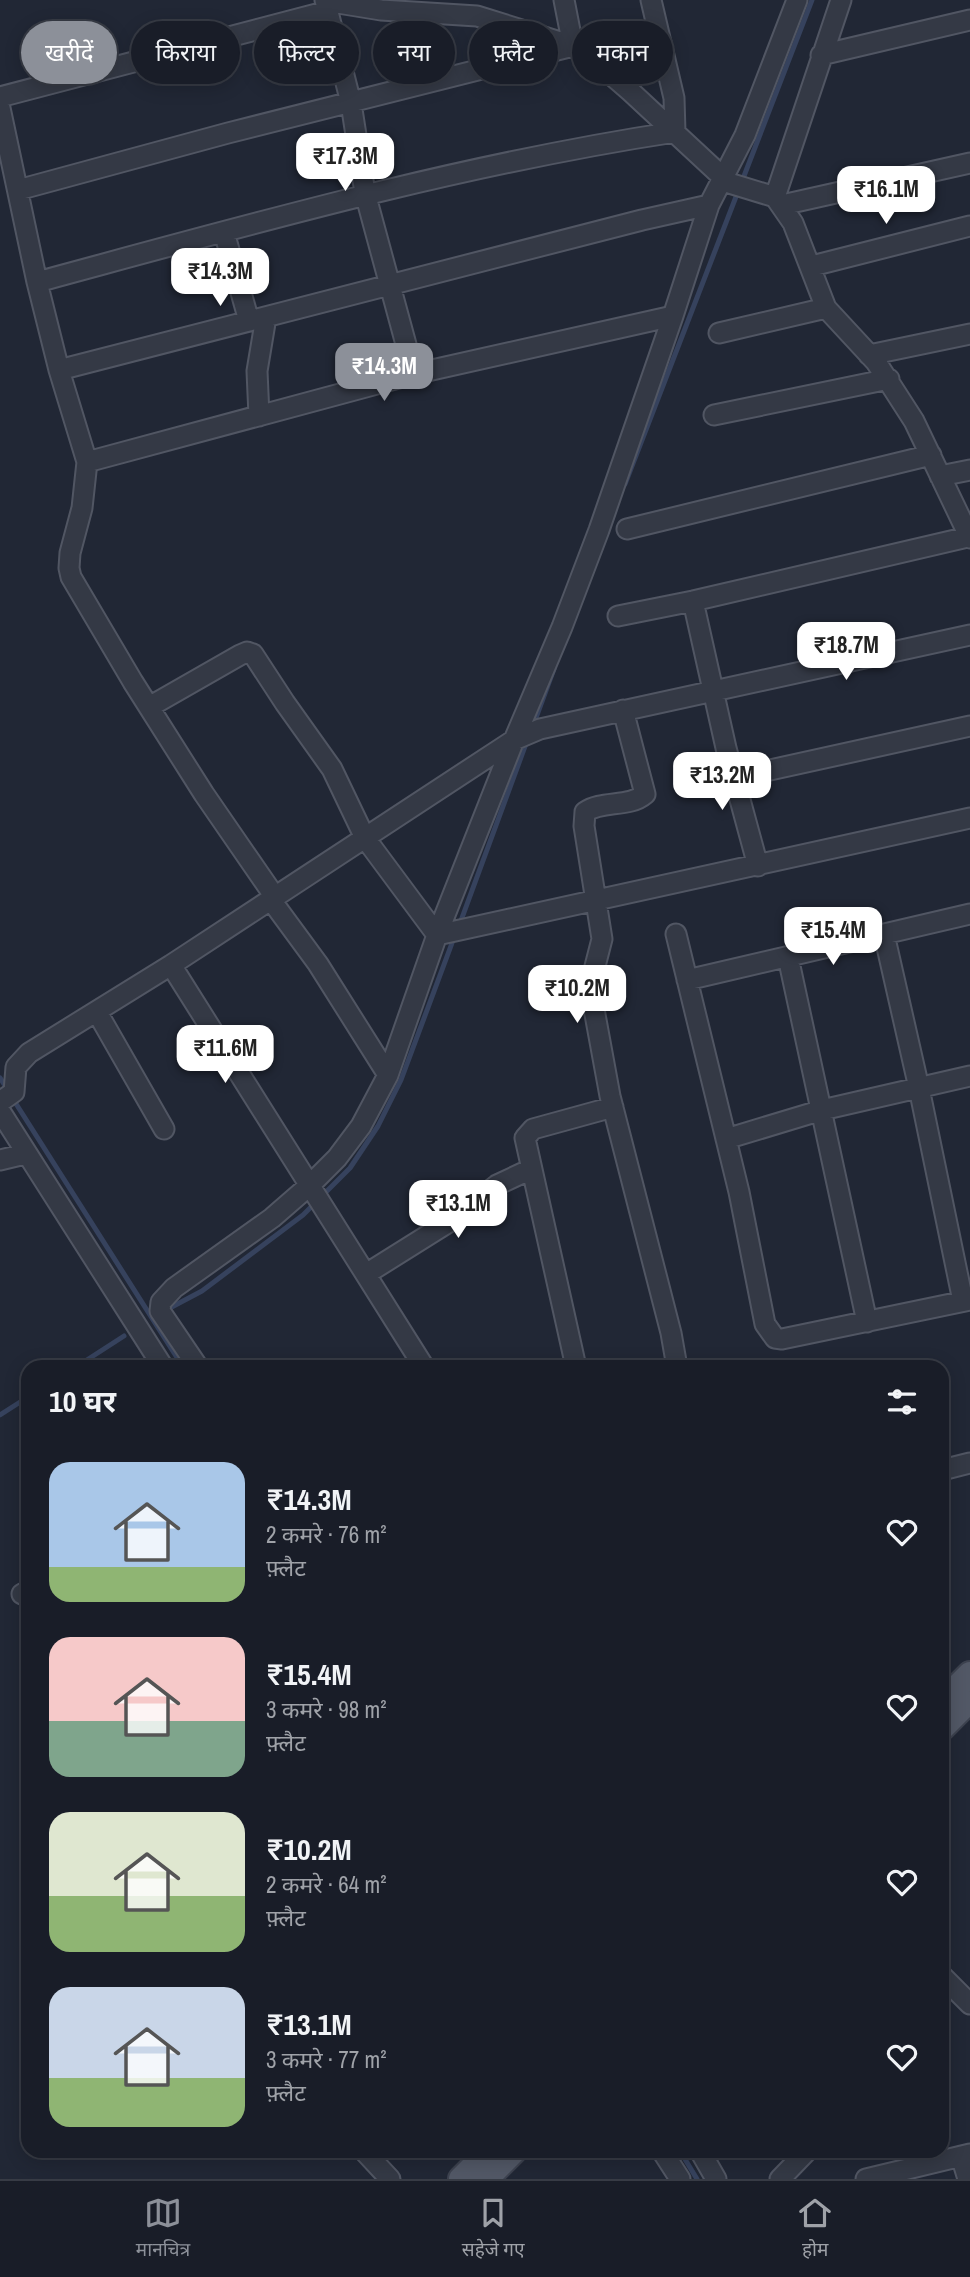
<!DOCTYPE html>
<html lang="hi">
<meta charset="utf-8">
<style>
body{margin:0;font-family:"Archivo Narrow","Noto Sans Devanagari",sans-serif;background:#222630;color:#f1f3f6;height:100vh;display:flex;flex-direction:column;font-size:26px;white-space:nowrap}
*{box-sizing:border-box;margin:0}
p{font-size:23px;color:#9fa2a8}
.icon{flex:none;width:38px;height:38px;fill:none;stroke:currentColor;stroke-width:2;stroke-linecap:round;stroke-linejoin:round}
.map{position:relative;flex:1;overflow:hidden}
.sheet{position:absolute;left:21px;top:1360px;width:928px;height:798px;display:flex;flex-direction:column;background:#191d28;border-radius:21px;box-shadow:0 4px 18px #0003,0 0 0 2px #373b45}
.sheet>*{flex:none}
.banner{position:absolute;left:21px;top:21px;width:929px;height:63px;display:flex;gap:14px}
.price{position:absolute;translate:-50% -60px;padding:0 16px;border-radius:14px;background:#fff;color:#222;font-size:23px;line-height:46px;filter:drop-shadow(0 2px 4px #0008)}
.price::after{content:'';position:absolute;left:50%;top:42px;width:21px;height:16px;margin-left:-10px;background:inherit;clip-path:polygon(0 0,100% 0,50% 100%)}
.price.selected{background:#8c9099;color:#fff}
ul{padding:0;list-style:none}
li{display:flex;align-items:center;gap:21px;height:175px;padding:0 28px}
li span{display:grid;place-items:center;flex:none;width:196px;height:140px;border-radius:21px;color:#555}
li>.icon{margin-inline-start:auto}
span .icon{width:84px;height:84px;fill:#fffc;stroke-width:1}
li b{font-size:30px}
h2{display:flex;justify-content:space-between;align-items:center;height:84px;padding:0 28px;font-size:30px}
.tag{padding:0 24px;border-radius:32px;background:#191d28;box-shadow:0 4px 18px #0003,0 0 0 2px #373b45;font-size:24px;line-height:63px}
.tag.selected{background:#8c9099;color:#fff}
.menu{display:flex;justify-content:space-around;align-items:center;height:98px;border-top:2px solid #373b45;background:#191d28;font-size:19px;color:#9fa2a8}
.menu a{display:grid;justify-items:center;gap:4px}
.menu .selected{color:#8c9099}
.map>svg:first-child{display:block}
.lines{fill:none;stroke-linecap:round;stroke-linejoin:round}
.stream{stroke:#36425d;stroke-width:5}
.minor-casing{stroke:#515663;stroke-width:23}
.major-casing{stroke:#3d424f;stroke-width:28}
.minor{stroke:#343945;stroke-width:19}
.major{stroke:#525866;stroke-width:24}
</style>
<div class="map">
<svg width="970" height="2179" viewBox="0 0 970 2179">
<rect width="100%" height="100%" fill="#212735"/>
<g class="lines">
<path class="stream" d="M625 484 812 0
M533 726 554 669
M459 926 527 741
M0 1078 8 1090
M13 1099 183 1367
M166 1310 202 1291 303 1215 350 1168 378 1126 401 1080 455 935
M76 1367 124 1336
M0 1415 28 1397
M680 2151 697 2179"/>
<g class="minor-casing">
<path id="minor" d="M325 0 351 103 365 193 414 374
M330 0 338 3 381 10 477 16 573 46 592 58 630 91 729 183 775 197 793 223 826 308 876 362 914 421 970 538
M821 55 970 20
M0 97 328 11
M0 108 37 282 59 370 87 462 82 508 70 553 69 568 71 577 133 682 204 794 275 897
M18 190 228 133 573 46 564 0
M775 197 841 0
M782 205 970 163
M224 232 249 321
M812 266 970 226
M37 282C248 225 458 165 675 132L674 98 651 0
M719 333 826 308
M869 355 970 334
M59 370 642 220 709 205
M714 415 889 379
M259 416 257 371 266 317
M87 462 414 374 673 316
M940 476 970 470
M627 529 931 455
M693 601 726 748 758 866
M618 616 693 601 968 537
M149 707 240 655 247 652 253 654 285 703 332 769 365 838 437 935 970 818
M623 710 645 794C629 808 602 800 585 812L584 826 602 939 592 978 594 1009 610 1096 671 1333 677 1367
M734 778 970 726
M271 900 318 964 388 1075
M676 934 739 1192 765 1324 775 1338 782 1339 970 1300
M884 934 919 1088 963 1301
M788 957 867 1322
M171 965 424 1367
M687 980 970 914
M97 1012 164 1129
M0 1102 14 1092 16 1067 29 1053 171 965 514 740 540 729 970 635
M0 1111 163 1367
M726 1139 822 1110 970 1076
M0 1160 25 1154
M366 1274 449 1222 497 1185 531 1169
M198 1367 160 1311 161 1302 174 1288 272 1218 310 1185 337 1158 361 1126 388 1075 437 935 514 740 562 627 599 530 673 316 709 205 745 135 797 0
M576 1367 525 1138 533 1129 613 1107
M942 1470 970 1463
M22 1594 28 1591
M942 1976 970 2004
M364 2151 390 2179
M662 2151 680 2179
M700 2151 716 2179
M961 2156 968 2179
M780 2179 807 2151
M866 2179 970 2154"/>
</g>
<g class="major-casing">
<path id="major" d="M942 1702 970 1674
M942 1728 970 1700
M461 2179 489 2151
M486 2179 514 2151"/>
</g>
<use href="#minor" class="minor"/>
<use href="#major" class="major"/>
</g>
</svg>
<b class="price" style="left:345px;top:193px">₹17.3M</b>
<b class="price" style="left:886px;top:226px">₹16.1M</b>
<b class="price" style="left:220px;top:308px">₹14.3M</b>
<b class="price selected" style="left:384px;top:403px">₹14.3M</b>
<b class="price" style="left:846px;top:682px">₹18.7M</b>
<b class="price" style="left:722px;top:812px">₹13.2M</b>
<b class="price" style="left:833px;top:967px">₹15.4M</b>
<b class="price" style="left:577px;top:1025px">₹10.2M</b>
<b class="price" style="left:225px;top:1085px">₹11.6M</b>
<b class="price" style="left:458px;top:1240px">₹13.1M</b>
<div class="banner">
<a class="tag selected">खरीदें</a>
<a class="tag">किराया</a>
<a class="tag">फ़िल्टर</a>
<a class="tag">नया</a>
<a class="tag">फ़्लैट</a>
<a class="tag">मकान</a>
</div>
<section class="sheet">
<h2>10 घर<svg class="icon" aria-label="filters" viewBox="0 0 24 24"><path d="M4 7h16M4 17h16"/><circle cx="9" cy="7" r="2"/><circle cx="15" cy="17" r="2"/></svg></h2>
<ul>
<li><span style="background:linear-gradient(#a9c7e8 75%,#8fb573 0)"><svg class="icon" aria-label="home" viewBox="0 0 24 24"><path d="M3 11l9-7 9 7M6 9v11h12V9"/></svg></span><div><b>₹14.3M</b><p>2 कमरे · 76 m²</p><p>फ़्लैट</p></div><svg class="icon" aria-label="heart" viewBox="0 0 24 24"><path d="M12 20l-8-8c-3-5 5-10 8-4 3-6 11-1 8 4z"/></svg></li>
<li><span style="background:linear-gradient(#f6c9c9 60%,#7fa58c 0)"><svg class="icon" aria-label="home" viewBox="0 0 24 24"><path d="M3 11l9-7 9 7M6 9v11h12V9"/></svg></span><div><b>₹15.4M</b><p>3 कमरे · 98 m²</p><p>फ़्लैट</p></div><svg class="icon" aria-label="heart" viewBox="0 0 24 24"><path d="M12 20l-8-8c-3-5 5-10 8-4 3-6 11-1 8 4z"/></svg></li>
<li><span style="background:linear-gradient(#dfe7d0 60%,#8fb573 0)"><svg class="icon" aria-label="home" viewBox="0 0 24 24"><path d="M3 11l9-7 9 7M6 9v11h12V9"/></svg></span><div><b>₹10.2M</b><p>2 कमरे · 64 m²</p><p>फ़्लैट</p></div><svg class="icon" aria-label="heart" viewBox="0 0 24 24"><path d="M12 20l-8-8c-3-5 5-10 8-4 3-6 11-1 8 4z"/></svg></li>
<li><span style="background:linear-gradient(#c9d6e8 65%,#8fb573 0)"><svg class="icon" aria-label="home" viewBox="0 0 24 24"><path d="M3 11l9-7 9 7M6 9v11h12V9"/></svg></span><div><b>₹13.1M</b><p>3 कमरे · 77 m²</p><p>फ़्लैट</p></div><svg class="icon" aria-label="heart" viewBox="0 0 24 24"><path d="M12 20l-8-8c-3-5 5-10 8-4 3-6 11-1 8 4z"/></svg></li>
</ul>
</section>
</div>
<nav class="menu">
<a class="selected"><svg class="icon" aria-label="map" viewBox="0 0 24 24"><path d="M3 6l6-2 6 2 6-2v14l-6 2-6-2-6 2zM9 4v14M15 6v14"/></svg>मानचित्र</a>
<a><svg class="icon" aria-label="saved" viewBox="0 0 24 24"><path d="M7 4h10v16l-5-4-5 4z"/></svg>सहेजे गए</a>
<a><svg class="icon" aria-label="home" viewBox="0 0 24 24"><path d="M3 11l9-7 9 7M6 9v11h12V9"/></svg>होम</a>
</nav>
